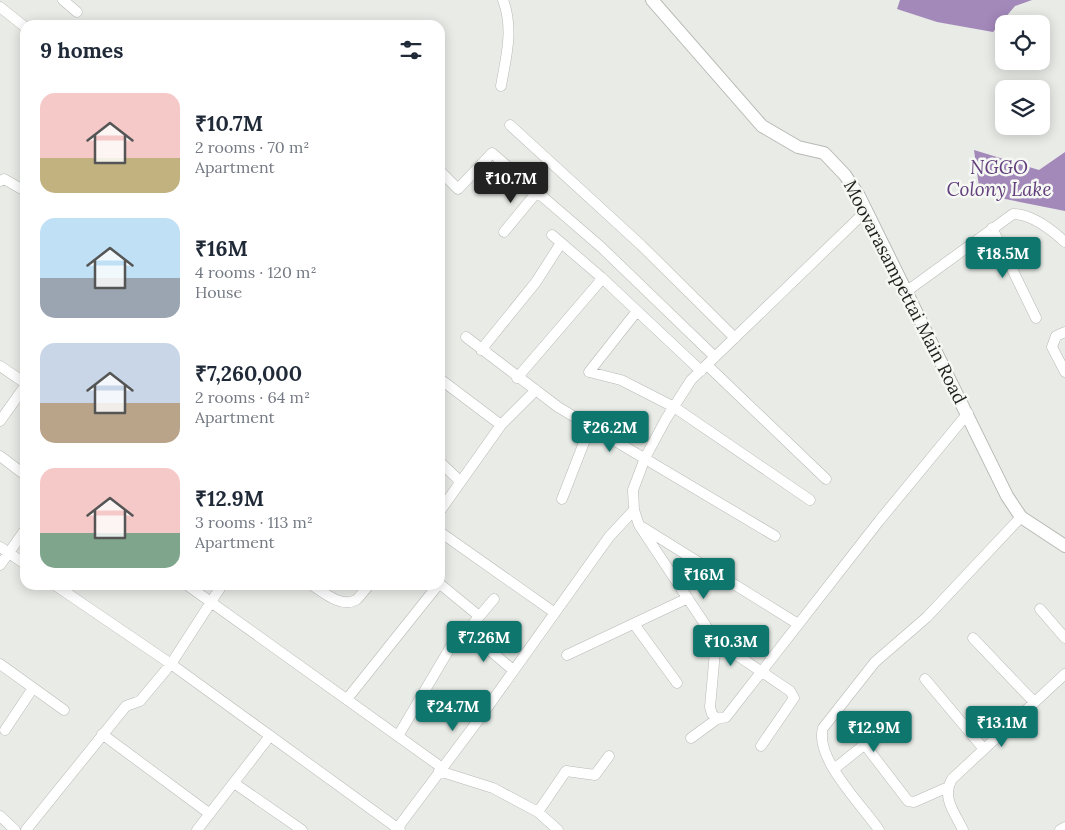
<!DOCTYPE html>
<meta charset="utf-8">
<style>
body{margin:0;font-family:Lora,serif;background:#f2f2f3;color:#1f2937;height:100vh;display:flex;flex-direction:column;font-size:19px;white-space:nowrap}
*{box-sizing:border-box;margin:0}
p{font-size:16px;color:#747a83}
.icon{flex:none;width:28px;height:28px;fill:none;stroke:currentColor;stroke-width:2;stroke-linecap:round;stroke-linejoin:round}
.map{position:relative;flex:1;overflow:hidden}
.side{position:absolute;left:20px;top:20px;width:425px;height:570px;display:flex;flex-direction:column;background:#fff;border-radius:15px;box-shadow:0 2px 12px #0003}
.side>*{flex:none}
.controls{position:absolute;left:995px;top:15px;display:grid;gap:10px}
.controls a{display:grid;place-items:center;width:55px;height:55px;border-radius:10px;background:#fff;box-shadow:0 2px 12px #0003;font-size:25px}
.price{position:absolute;translate:-50% -42px;padding:0 11px;border-radius:5px;background:#0f766e;color:#fff;font-size:16px;line-height:32px;filter:drop-shadow(0 1px 2px #0008)}
.price::after{content:'';position:absolute;left:50%;top:30px;width:15px;height:11px;margin-left:-8px;background:inherit;clip-path:polygon(0 0,100% 0,50% 100%)}
.price.current{background:#222;color:#fff}
ul{padding:0;list-style:none}
li{display:flex;align-items:center;gap:15px;height:125px;padding:0 20px}
li span{display:grid;place-items:center;flex:none;width:140px;height:100px;border-radius:15px;color:#555}
li>.icon{margin-inline-start:auto}
span .icon{width:60px;height:60px;fill:#fffc;stroke-width:1}
li b{font-size:21px}
h2{display:flex;justify-content:space-between;align-items:center;height:60px;padding:0 20px;font-size:21px}
.map>svg:first-child{display:block}
.water{fill:#a388ba}
.lines{fill:none;stroke-linecap:round;stroke-linejoin:round}
.minor-casing{stroke:#b7bab5;stroke-width:11}
.tertiary-casing{stroke:#b7bab5;stroke-width:14}
.minor{stroke:#fff;stroke-width:10}
.tertiary{stroke:#fff;stroke-width:12}
.labels{text-anchor:middle;stroke-width:5;stroke-linejoin:round;paint-order:stroke}
.street-label{font-size:18px;fill:#1d1e1c;stroke:#f5f8f3}
.water-label{font-size:19px;font-style:italic;fill:#633f7e;stroke:#f5f8f3}
</style>
<div class="map">
<svg width="1065" height="830" viewBox="0 0 1065 830">
<rect width="100%" height="100%" fill="#e8ebe6"/>
<path class="water" d="M900 0H1032L1015 6 993 32 937 22 897 9Z
M974 150 1039 170 1065 152V211L980 194Z"/>
<g class="lines">
<g class="minor-casing">
<path id="minor" d="M63 0 77 12
M0 7 25 27
M501 86C506 57 514 29 503 0
M510 125 641 245 735 338
M440 171 458 189 492 153 601 247 715 357
M0 181 4 179 25 191
M866 211 691 380 666 419 645 458 633 490 634 510 639 525 716 641 710 707 712 714 717 719 726 717 879 521 968 413
M992 228 1036 318
M504 232 537 192
M552 235 601 277 701 371
M907 291 1013 214C1031 214 1052 230 1065 242
M637 311 589 372 621 380 674 407 810 500
M1065 332 1056 336 1052 347 1065 372
M466 337 558 407 775 536
M481 350 536 282 561 243
M707 365 826 479
M0 366 25 383
M517 378 602 279
M440 379 501 425
M0 421 25 386
M0 456 25 475
M440 462 460 481
M562 499 590 427
M440 511 501 425 536 390
M642 527 798 624
M440 532 555 613
M0 547 25 564
M0 565 25 530
M440 584 479 616
M55 585 171 664 400 830
M187 585 441 767
M312 585C323 592 341 608 356 600 360 597 365 589 369 585
M1040 609 1065 638
M634 624 677 683
M467 631 494 599
M973 638 1034 702
M716 641 790 691 794 698 761 746
M567 655 688 598
M0 664 64 710
M925 679 983 748
M347 699 438 585
M5 730 33 688
M102 734 210 814
M398 736 457 636 467 631 513 670
M691 738 717 719
M865 745 908 801 914 802 946 788
M834 769 899 717
M439 771 493 788 538 812 566 771 595 775 609 756
M234 783 302 830
M538 812 558 830
M0 816 15 830
M26 830 126 706 140 701 171 664 222 585
M197 830 270 736
M396 830 477 722 609 537 634 510
M879 830C862 805 814 758 823 728L875 662 927 617 1021 517
M963 830C955 813 941 797 952 779L1065 674
M1060 830 1065 827"/>
</g>
<g class="tertiary-casing">
<path id="tertiary" d="M652 0 762 126 798 147 824 153 845 175 859 196 1007 496 1021 517 1065 546"/>
</g>
<use href="#minor" class="minor"/>
<use href="#tertiary" class="tertiary"/>
</g>
<g class="labels">
<g class="street-label">
<text transform="translate(905 292) rotate(63)" y="6">Moovarasampettai Main Road</text>
</g>
<g class="water-label">
<text x="999" y="174">NGGO<tspan x="999" dy="22">Colony Lake</tspan></text>
</g>
</g>
</svg>
<div class="controls">
<a><svg class="icon" aria-label="locate" viewBox="0 0 24 24"><circle cx="12" cy="12" r="6"/><path d="M12 2v4M12 18v4M2 12h4M18 12h4"/></svg></a>
<a><svg class="icon" aria-label="layers" viewBox="0 0 24 24"><path d="M12 4l9 5-9 5-9-5zM3 14l9 5 9-5"/></svg></a>
</div>
<b class="price current" style="left:511px;top:204px">₹10.7M</b>
<b class="price" style="left:1003px;top:279px">₹18.5M</b>
<b class="price" style="left:610px;top:453px">₹26.2M</b>
<b class="price" style="left:704px;top:600px">₹16M</b>
<b class="price" style="left:484px;top:663px">₹7.26M</b>
<b class="price" style="left:731px;top:667px">₹10.3M</b>
<b class="price" style="left:453px;top:732px">₹24.7M</b>
<b class="price" style="left:1002px;top:748px">₹13.1M</b>
<b class="price" style="left:874px;top:753px">₹12.9M</b>
<section class="side">
<h2>9 homes<svg class="icon" aria-label="filters" viewBox="0 0 24 24"><path d="M4 7h16M4 17h16"/><circle cx="9" cy="7" r="2"/><circle cx="15" cy="17" r="2"/></svg></h2>
<ul>
<li><span style="background:linear-gradient(#f6c9c9 65%,#c2b280 0)"><svg class="icon" aria-label="home" viewBox="0 0 24 24"><path d="M3 11l9-7 9 7M6 9v11h12V9"/></svg></span><div><b>₹10.7M</b><p>2 rooms · 70 m²</p><p>Apartment</p></div></li>
<li><span style="background:linear-gradient(#bfe0f5 60%,#9aa5b1 0)"><svg class="icon" aria-label="home" viewBox="0 0 24 24"><path d="M3 11l9-7 9 7M6 9v11h12V9"/></svg></span><div><b>₹16M</b><p>4 rooms · 120 m²</p><p>House</p></div></li>
<li><span style="background:linear-gradient(#c9d6e8 60%,#b9a48a 0)"><svg class="icon" aria-label="home" viewBox="0 0 24 24"><path d="M3 11l9-7 9 7M6 9v11h12V9"/></svg></span><div><b>₹7,260,000</b><p>2 rooms · 64 m²</p><p>Apartment</p></div></li>
<li><span style="background:linear-gradient(#f6c9c9 65%,#7fa58c 0)"><svg class="icon" aria-label="home" viewBox="0 0 24 24"><path d="M3 11l9-7 9 7M6 9v11h12V9"/></svg></span><div><b>₹12.9M</b><p>3 rooms · 113 m²</p><p>Apartment</p></div></li>
</ul>
</section>
</div>
